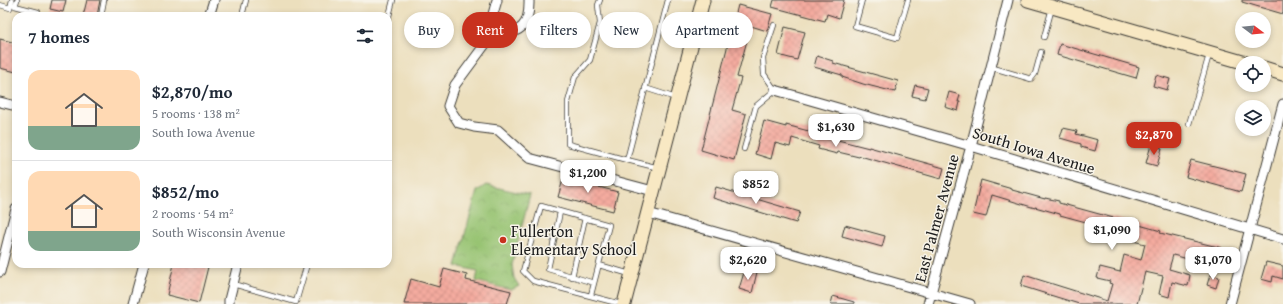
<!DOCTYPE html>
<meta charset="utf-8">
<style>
body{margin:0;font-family:"Gentium Book Plus",serif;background:#f6f6f7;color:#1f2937;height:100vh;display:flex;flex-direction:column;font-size:15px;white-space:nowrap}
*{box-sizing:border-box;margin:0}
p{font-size:13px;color:#747a83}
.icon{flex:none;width:22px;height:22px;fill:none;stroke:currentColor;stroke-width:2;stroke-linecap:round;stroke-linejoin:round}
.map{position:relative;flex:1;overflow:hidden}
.panel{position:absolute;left:12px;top:12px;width:380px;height:256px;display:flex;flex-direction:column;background:#fff;border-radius:12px;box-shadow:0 2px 6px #0003}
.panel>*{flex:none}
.banner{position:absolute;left:404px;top:12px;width:380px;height:36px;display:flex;gap:8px}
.needle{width:26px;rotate:106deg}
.tools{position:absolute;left:1235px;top:12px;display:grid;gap:8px}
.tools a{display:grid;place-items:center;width:36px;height:36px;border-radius:50%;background:#fff;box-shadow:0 2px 6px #0003;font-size:20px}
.price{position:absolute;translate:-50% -34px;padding:0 9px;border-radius:8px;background:#fff;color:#222;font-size:13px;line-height:26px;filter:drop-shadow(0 1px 2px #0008)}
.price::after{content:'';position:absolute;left:50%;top:24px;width:12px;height:9px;margin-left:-6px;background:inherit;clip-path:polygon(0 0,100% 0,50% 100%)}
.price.current{background:#c8321e;color:#fff}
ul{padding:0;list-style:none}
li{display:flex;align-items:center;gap:12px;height:100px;padding:0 16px}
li+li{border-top:1px solid #e0e1e3}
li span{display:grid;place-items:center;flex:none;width:112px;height:80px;border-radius:12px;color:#555}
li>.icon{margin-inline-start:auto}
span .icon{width:48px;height:48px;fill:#fffc;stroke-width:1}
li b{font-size:17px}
h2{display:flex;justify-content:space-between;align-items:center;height:48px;padding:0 16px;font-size:17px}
.tag{padding:0 14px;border-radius:18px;background:#fff;box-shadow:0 2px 6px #0003;font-size:14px;line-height:36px}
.tag.current{background:#c8321e;color:#fff}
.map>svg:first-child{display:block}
.park{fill:url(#park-crowns);stroke:#597046}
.building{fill:url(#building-cross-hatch)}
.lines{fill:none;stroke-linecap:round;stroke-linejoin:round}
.lane-casing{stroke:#3b3934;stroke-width:6}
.street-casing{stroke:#3b3934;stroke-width:11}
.secondary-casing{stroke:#3b3934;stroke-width:15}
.lane{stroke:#fff;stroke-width:4.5}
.street{stroke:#fff;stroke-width:9}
.secondary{stroke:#f8e8c3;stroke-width:13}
.poi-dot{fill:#c8321e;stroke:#f7f3e8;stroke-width:1.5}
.labels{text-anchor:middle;stroke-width:3;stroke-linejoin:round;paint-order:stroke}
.street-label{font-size:16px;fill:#1c1c1c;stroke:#f7f3e8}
.poi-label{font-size:16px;fill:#1c1c1c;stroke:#f7f3e8;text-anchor:start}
</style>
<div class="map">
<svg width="1283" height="304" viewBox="0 0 1283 304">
<defs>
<pattern id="park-crowns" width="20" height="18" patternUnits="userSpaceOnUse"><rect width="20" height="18" fill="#96c371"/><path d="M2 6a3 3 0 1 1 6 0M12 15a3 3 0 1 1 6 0" fill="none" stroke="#81a761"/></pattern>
<pattern id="building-cross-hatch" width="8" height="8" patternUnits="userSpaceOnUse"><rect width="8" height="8" fill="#f4ab9f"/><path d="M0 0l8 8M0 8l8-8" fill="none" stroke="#d19388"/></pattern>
</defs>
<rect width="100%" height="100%" fill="#f7f3e8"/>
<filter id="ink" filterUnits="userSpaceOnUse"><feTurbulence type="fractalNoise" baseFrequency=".025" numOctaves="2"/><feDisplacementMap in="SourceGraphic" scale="8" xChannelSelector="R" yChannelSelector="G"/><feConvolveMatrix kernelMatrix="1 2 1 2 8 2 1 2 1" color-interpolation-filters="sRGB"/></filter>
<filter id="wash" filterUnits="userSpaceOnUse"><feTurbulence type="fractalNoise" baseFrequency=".012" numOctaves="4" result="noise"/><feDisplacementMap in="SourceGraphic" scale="16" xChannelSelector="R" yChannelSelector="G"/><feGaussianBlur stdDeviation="0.9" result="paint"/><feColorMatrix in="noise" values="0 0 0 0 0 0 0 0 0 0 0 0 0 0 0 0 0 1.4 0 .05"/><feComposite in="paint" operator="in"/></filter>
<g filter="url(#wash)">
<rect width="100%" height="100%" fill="#ecdfbd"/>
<path class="park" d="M486 185 530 195 512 265 514 278 519 286 511 290 476 281 478 271 456 266 477 191Z"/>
<g id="blocks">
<path class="building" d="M52 0H66L63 12 50 9Z
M87 0H100L97 16H83Z
M774 0H844L839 18 827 14 825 21 772 7Z
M1242 0H1283V14L1242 2Z
M738 5 772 14 767 31 751 26 737 77 741 78 732 110 746 114 734 160 701 150Z
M785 27 805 32 797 60 778 55Z
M0 39 16 43V72L0 68Z
M1060 44 1139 67 1136 78 1057 55Z
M817 56 833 61V63L898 81 895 92 863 84 842 77V75L814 67Z
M1156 75 1170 79 1167 90 1153 86Z
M915 85 928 88 925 99 912 96Z
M949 92 960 95 958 102H960L958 111 945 107Z
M764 121 786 127V125L816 133V132L830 136V138L869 148V147L944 168 941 179 860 156 859 157 838 152 837 154 818 149 819 146 792 138 790 147 775 143 771 159 755 154Z
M1063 128 1077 131 1076 134 1098 140 1095 151 1081 147V144L1060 138Z
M1151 145 1162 148 1157 166 1146 163Z
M1191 160 1246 174 1241 192 1186 177Z
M564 176 588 182 587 184 618 192 613 211 558 197Z
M981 180 1012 189V190L1045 199V198L1059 201V203L1161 231 1160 233 1222 248 1217 267 1173 255 1169 269 1190 275 1188 286 1172 282 1169 297 1159 294 1163 276 1145 272 1137 304H1079L1021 286 1024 275 1107 301 1112 284 1109 283 1110 281 1097 278 1100 267 1120 272 1124 255 1141 260 1145 244 1121 238 1123 232 1060 215V214L1035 207V208L992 195 986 217 973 214Z
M716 187 800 212 796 223 713 198Z
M845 225 885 236 882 247 842 236Z
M1266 262 1283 266V279L1273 276 1272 282 1261 279Z
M174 264H194L208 267 199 303 167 295Z
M444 269 467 275 466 280 511 291 507 304H404L411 279 439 287Z
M745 269 757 272 752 293 739 289Z
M1210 275 1219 277 1216 288 1207 285Z
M833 296 854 302V304H831Z"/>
</g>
</g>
<g filter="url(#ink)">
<use href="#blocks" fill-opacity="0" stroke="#3b3934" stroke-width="1"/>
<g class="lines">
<g class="lane-casing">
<path id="lane" d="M17 0 15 6 38 12
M600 0 598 5 600 23 590 60 575 77 568 102V144L627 160
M862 0 855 26 897 38 908 0
M0 5 10 8 12 0
M101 16 104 0
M242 16 246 0
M388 20 393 0
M1044 37 1052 8
M990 67 1031 79 1035 74 1041 52
M645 88 676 98
M1189 124 1209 55
M744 149 756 106 775 90 764 74 763 58 774 25
M659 168 627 160 668 0
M560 212 548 269 594 283
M599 265 630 274
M572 277 585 218
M233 284 296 302 307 264
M591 295 609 225 541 206 523 271 533 281 621 304"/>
</g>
<g class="street-casing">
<path id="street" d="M497 0 491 21 489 39C516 31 530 33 529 0
M209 16 214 0
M489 39 455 85 448 106 459 123 474 127 498 130 529 158 653 191
M775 90 971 146 1283 239
M0 102 16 106
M648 213 970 304
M0 272 16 209
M133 304 144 264
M229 304V300L238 264
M928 304 971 146 1008 0
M1230 304 1283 104"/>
</g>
<g class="secondary-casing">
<path id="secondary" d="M1028 0 1246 63
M1264 68 1283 74
M624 304 703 0"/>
</g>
<use href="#lane" class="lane"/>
<use href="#street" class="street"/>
<use href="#secondary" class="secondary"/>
</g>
</g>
<circle class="poi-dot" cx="503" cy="240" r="4"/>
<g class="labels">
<g class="street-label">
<text transform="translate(1034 150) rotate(17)" y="6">South Iowa Avenue</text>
<text transform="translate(936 218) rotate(-75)" y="6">East Palmer Avenue</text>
</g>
<g class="poi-label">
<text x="511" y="237">Fullerton<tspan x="511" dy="18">Elementary School</tspan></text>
</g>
</g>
</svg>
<div class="tools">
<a><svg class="needle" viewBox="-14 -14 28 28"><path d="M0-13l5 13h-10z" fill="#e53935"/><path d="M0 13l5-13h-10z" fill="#747a83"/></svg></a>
<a><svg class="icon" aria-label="locate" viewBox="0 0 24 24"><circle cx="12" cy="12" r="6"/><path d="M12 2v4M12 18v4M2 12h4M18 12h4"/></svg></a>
<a><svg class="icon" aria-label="layers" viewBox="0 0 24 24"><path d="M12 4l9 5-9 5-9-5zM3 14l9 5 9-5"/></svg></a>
</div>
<b class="price" style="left:836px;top:148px">$1,630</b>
<b class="price current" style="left:1154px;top:156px">$2,870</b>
<b class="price" style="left:588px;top:194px">$1,200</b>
<b class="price" style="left:756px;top:205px">$852</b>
<b class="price" style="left:1112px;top:251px">$1,090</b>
<b class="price" style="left:748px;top:281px">$2,620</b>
<b class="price" style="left:1213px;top:281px">$1,070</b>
<div class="banner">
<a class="tag">Buy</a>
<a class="tag current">Rent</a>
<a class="tag">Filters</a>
<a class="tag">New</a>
<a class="tag">Apartment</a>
</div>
<section class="panel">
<h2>7 homes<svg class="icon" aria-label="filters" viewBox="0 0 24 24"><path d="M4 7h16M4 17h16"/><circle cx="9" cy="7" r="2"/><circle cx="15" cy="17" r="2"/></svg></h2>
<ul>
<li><span style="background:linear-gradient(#ffd9b3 70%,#7fa58c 0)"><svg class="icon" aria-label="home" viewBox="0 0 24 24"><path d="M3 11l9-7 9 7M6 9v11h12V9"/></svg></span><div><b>$2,870/mo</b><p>5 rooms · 138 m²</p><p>South Iowa Avenue</p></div></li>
<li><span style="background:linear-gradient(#ffd9b3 75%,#7fa58c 0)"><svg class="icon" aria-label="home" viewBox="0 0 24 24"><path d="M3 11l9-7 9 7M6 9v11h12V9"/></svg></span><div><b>$852/mo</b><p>2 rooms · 54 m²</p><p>South Wisconsin Avenue</p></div></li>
</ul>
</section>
</div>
